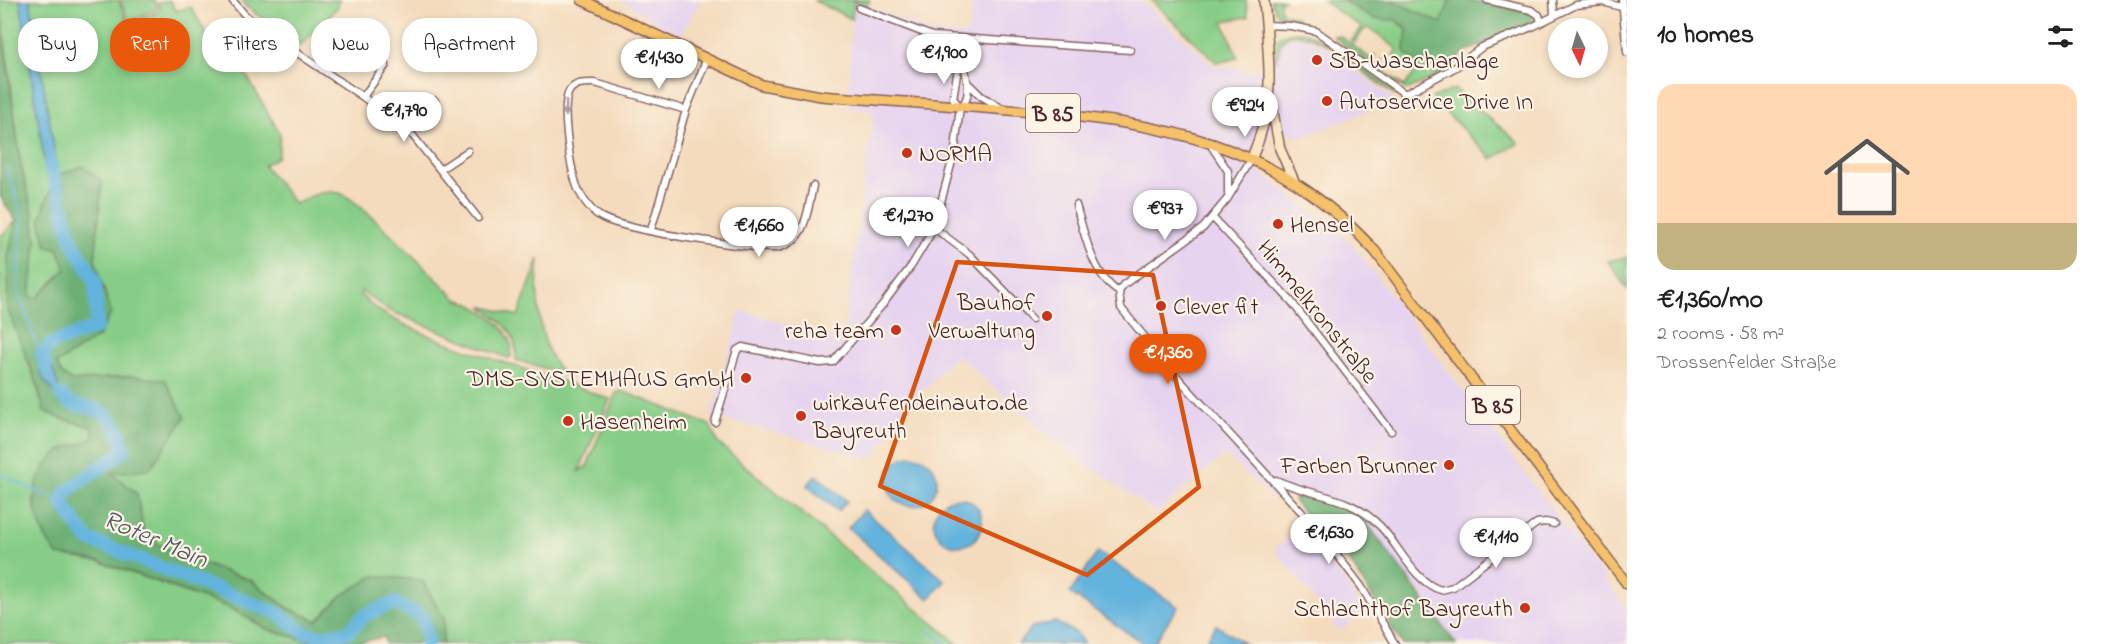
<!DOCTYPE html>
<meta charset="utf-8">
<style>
body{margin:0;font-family:"Indie Flower",sans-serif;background:#f2f2f2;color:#202124;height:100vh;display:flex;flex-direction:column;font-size:22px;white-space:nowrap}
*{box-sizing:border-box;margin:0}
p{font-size:20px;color:#757577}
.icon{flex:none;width:33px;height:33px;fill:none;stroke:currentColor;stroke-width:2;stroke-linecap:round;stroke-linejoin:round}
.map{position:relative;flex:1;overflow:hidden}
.sheet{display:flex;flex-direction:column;background:#fff;width:480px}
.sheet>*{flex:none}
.top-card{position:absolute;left:18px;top:18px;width:570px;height:54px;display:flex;gap:12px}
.needle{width:39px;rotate:175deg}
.tools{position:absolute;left:1548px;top:18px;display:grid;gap:12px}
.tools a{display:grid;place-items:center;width:60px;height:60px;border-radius:50%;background:#fff;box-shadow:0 3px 9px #0003;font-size:30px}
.price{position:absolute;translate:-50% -51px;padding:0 14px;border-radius:21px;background:#fff;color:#222;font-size:20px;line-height:39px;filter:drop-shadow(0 2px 3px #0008)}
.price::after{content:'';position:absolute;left:50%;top:36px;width:18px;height:14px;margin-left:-9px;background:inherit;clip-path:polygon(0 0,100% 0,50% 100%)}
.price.selected{background:#ea580c;color:#fff}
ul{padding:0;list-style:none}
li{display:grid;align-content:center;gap:12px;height:318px;padding:0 30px}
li+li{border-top:2px solid #e0e0e0}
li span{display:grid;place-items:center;height:186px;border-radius:18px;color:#555}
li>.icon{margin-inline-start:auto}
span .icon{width:108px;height:108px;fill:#fffc;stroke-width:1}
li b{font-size:26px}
h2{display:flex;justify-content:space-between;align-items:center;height:72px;padding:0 30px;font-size:26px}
.pill{padding:0 21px;border-radius:24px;background:#fff;box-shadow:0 3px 9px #0003;font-size:21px;line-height:54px}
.pill.selected{background:#ea580c;color:#fff}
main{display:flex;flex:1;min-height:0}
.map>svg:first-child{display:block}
.built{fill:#e6d3f0}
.green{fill:#87cd87;stroke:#687659;stroke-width:1.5}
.forest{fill:#6db074;stroke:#5c6850;stroke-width:1.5}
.water{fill:#62b3dd;stroke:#566984;stroke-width:1.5}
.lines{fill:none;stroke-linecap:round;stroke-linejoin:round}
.stream{stroke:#62b3dd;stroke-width:2}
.river{stroke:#62b3dd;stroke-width:14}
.street-casing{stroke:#86615e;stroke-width:9}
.secondary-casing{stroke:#86615e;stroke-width:12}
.primary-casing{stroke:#86615e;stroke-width:12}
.street{stroke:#fff;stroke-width:6}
.secondary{stroke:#fbe6c4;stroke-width:9}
.primary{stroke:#f5c16b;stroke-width:9}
.oneway{fill:#ae9aa0}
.marked{fill:none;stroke:#d8530f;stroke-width:4.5;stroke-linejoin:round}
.poi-dot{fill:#c8321e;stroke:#fcf5e5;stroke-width:2}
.labels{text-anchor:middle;stroke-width:4.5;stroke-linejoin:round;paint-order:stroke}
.shield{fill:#fcf5e5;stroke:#7f5f63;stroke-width:1.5}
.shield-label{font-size:22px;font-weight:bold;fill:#4a1f2b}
.poi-label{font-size:24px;fill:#4a1f2b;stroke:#fcf5e5;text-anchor:start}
.street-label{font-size:24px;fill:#4a1f2b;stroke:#fcf5e5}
.water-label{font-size:26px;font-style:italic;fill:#525369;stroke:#fcf5e5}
</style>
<main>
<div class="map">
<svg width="1627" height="644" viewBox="0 0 1627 644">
<rect width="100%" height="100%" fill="#fcf5e5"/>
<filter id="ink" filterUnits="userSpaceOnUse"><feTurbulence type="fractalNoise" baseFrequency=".0167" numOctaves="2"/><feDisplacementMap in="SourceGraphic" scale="12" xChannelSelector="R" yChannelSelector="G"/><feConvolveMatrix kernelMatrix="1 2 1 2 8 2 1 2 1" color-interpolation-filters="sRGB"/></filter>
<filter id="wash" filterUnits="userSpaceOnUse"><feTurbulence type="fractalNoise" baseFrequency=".008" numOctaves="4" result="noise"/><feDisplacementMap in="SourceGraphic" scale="24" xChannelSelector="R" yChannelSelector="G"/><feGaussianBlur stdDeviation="1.35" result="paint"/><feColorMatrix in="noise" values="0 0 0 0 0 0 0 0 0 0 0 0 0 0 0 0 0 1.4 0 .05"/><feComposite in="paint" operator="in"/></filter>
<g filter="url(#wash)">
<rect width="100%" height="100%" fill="#f4dbbd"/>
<path class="built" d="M620 0H701L680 36Z
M853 0 932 32 967 35 973 0H1141L1214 66 1254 71 1271 64 1282 39 1302 37 1324 46 1395 100 1300 138 1273 126 1258 171 1351 242 1627 609V644H1456L1416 586 1297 495 1274 500 1225 454 1157 513 1061 447 957 355 917 397 872 459 711 415 741 310 842 341 874 112 848 108Z
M1299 529 1341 575 1364 611 1339 631 1275 550Z"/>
<path class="green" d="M0 0H20L46 172 52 186 47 206 66 269 37 298 29 296 36 241 33 213 21 166Z
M30 0H118L128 24 161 10 158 3 170 0 176 11 191 7 216 50 229 45 280 134 278 157 264 165 295 204C309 197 322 189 339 193 357 196 437 281 457 299 475 304 500 320 509 338 512 343 511 350 511 357L508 358 390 311 361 291 360 294C388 330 511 364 558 380 575 385 592 394 610 399L579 471 587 466 616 393 622 391 710 425 718 443 958 644H443L444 618 342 595 317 621 288 608 250 580 194 561 144 539 137 494 111 473 132 376 72 381 62 374 56 364 99 336 111 313 95 260 102 182 83 166 58 175Z
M120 0H154L158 8 129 21Z
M242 0H339L338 7 300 46 244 5Z
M813 0H870L867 6 854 1 852 19Z
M1151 0H1246L1248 17 1223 21 1238 58 1217 63Z
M1270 0H1284L1279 3 1282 13 1297 17V21L1278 15Z
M1342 0 1374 19 1395 20 1407 29 1405 51 1408 55 1438 76 1406 90 1376 68 1383 59 1378 67 1404 86 1415 73 1393 56 1397 49 1370 28 1365 29 1354 43 1351 41 1362 28 1323 1Z
M1391 0H1450L1441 24Z
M1304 32 1329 43V46C1318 40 1291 26 1282 42 1279 47 1279 55 1276 61 1273 36 1280 31 1304 32Z
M1333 36H1340L1371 59 1376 54 1369 63Z
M1342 52 1399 94 1395 95 1338 53Z
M1455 89 1519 143 1492 159 1432 98Z
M16 221 8 257 40 399 59 418 92 427 94 437 85 445 70 446 33 501 45 538 87 560 98 561 230 608 269 630 318 644H0V237Z
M1627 257V289L1608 261Z
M539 259C535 289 538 356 566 375L516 360C517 329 504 325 482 306L518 316Z"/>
<path class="forest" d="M1342 0H1391L1441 23 1450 0H1469L1529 12 1535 22 1465 52 1438 76 1408 55 1405 51 1407 28 1395 20 1374 19Z
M0 14 21 166 33 213 36 241 30 296 37 298 66 269 58 249 47 246C45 238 41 230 41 222 40 214 53 180 61 175 67 171 76 169 83 166L102 182 95 260 111 313 99 336 56 364 62 374 72 381 132 376 165 380 185 417 150 469 112 473 137 494 145 538 194 561 250 580 288 608 317 621 342 595 374 576 422 580 444 618 443 644H385L384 637 351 644H318L269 630 230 608 157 581 98 561 57 555C32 522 22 480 60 451 71 443 83 446 94 437L92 427 59 418 44 411 38 387 7 308 8 257 16 221 0 196Z
M1297 495 1349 507 1366 522 1456 644H1402L1348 559 1296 504 1294 499Z"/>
<path class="water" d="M20 0H30L58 175 51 185 46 172Z
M42 347 48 352 59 390 75 404 71 410 42 378 38 353Z
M887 481a25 25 0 1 1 50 0a25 25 0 1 1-50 0Z
M816 475 847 501 838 511 807 486Z
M934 522a24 24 0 1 1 48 0a24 24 0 1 1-48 0Z
M864 510 945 581 929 599 848 528Z
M1098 552 1178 607 1153 644H1144L1070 593Z
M1055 622 1077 633 1084 644H1018L1032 627Z
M1216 625 1245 644H1204Z"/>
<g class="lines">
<path class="stream" d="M7 168 22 216 18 292 40 353
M0 474 62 503
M930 631 945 644"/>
<path class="river" d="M46 365 42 354 51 344 97 327 95 281 72 241 50 163
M61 395C75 409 77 404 95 409 112 413 121 435 125 450L66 492 62 503 87 539 277 613 305 633 320 636 348 632 365 615 394 603 423 617 428 642 426 644"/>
</g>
</g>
<g filter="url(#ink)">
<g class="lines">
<g class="street-casing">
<path id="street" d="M232 0 245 15 259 27 363 97 410 132 478 218
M1487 0 1531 10 1539 15 1541 22
M1553 0 1554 14
M1622 0 1627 52
M859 8 932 36 1130 50
M1266 25 1291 26 1316 31 1405 94 1456 67 1482 47 1534 26 1576 5 1603 2 1621 7
M968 83 981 96 1000 107
M363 97 386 65
M959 106 953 98 963 39
M961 106C974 96 965 73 963 59
M686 110 595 83C586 83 576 82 570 90 560 102 570 164 575 180 578 193 589 210 601 217 625 231 746 248 777 248 807 241 807 212 813 186
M410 132 435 101
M1210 144 1228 171V194
M441 169 468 151
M1076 205C1084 232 1093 277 1119 292
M1213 218 1291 301 1391 431
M934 228 969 254 1032 319
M651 230 686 110 706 61
M1119 292 1121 308 1179 379 1318 530 1361 586 1395 644
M1119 292 1123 285 1203 228 1228 198 1251 160
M715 422 737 350 742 347 820 363 833 362 883 304 912 265 934 228 955 150 960 106
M1276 480C1315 498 1348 493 1381 527 1399 546 1415 583 1441 590L1453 587 1537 523 1546 522 1554 524"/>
</g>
<g class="secondary-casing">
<path id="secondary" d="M1272 107 1280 149 1294 181
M1251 160C1277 100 1269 63 1264 0"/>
</g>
<g class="primary-casing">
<path id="primary" d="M582 0 762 85 821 96C888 101 955 105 1021 111 1162 123 1275 141 1375 251L1627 584"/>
</g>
<use href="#street" class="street"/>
<use href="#secondary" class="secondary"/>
<use href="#primary" class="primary"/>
</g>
<defs><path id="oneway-solid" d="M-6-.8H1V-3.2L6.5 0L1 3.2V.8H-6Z" transform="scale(1.5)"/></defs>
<use class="oneway" href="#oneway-solid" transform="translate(566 108) rotate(91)"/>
</g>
<path class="marked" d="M957 262 1153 275 1199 487 1087 575 880 486Z"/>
<g class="poi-dot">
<circle cx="1317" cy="60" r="6"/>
<circle cx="1327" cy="101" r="6"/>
<circle cx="907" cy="153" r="6"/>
<circle cx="1278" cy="224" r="6"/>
<circle cx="1161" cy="306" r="6"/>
<circle cx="1047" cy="316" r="6"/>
<circle cx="896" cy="330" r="6"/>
<circle cx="746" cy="378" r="6"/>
<circle cx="801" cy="416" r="6"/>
<circle cx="568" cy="421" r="6"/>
<circle cx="1449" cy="465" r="6"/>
<circle cx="1525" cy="608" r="6"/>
</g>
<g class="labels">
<g class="shield">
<rect x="1026" y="94" width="54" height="38" rx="4.5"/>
<rect x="1466" y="386" width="54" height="38" rx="4.5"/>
</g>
<g class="shield-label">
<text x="1053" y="121">B 85</text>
<text x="1493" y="413">B 85</text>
</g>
<g class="poi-label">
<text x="1329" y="68">SB-Waschanlage</text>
<text x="1339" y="109">Autoservice Drive In</text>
<text x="919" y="161">NORMA</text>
<text x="1290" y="232">Hensel</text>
<text x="1035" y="310" text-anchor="end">Bauhof<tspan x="1035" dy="28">Verwaltung</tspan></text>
<text x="1173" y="314">Clever fit</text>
<text x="884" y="338" text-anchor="end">reha team</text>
<text x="734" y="386" text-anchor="end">DMS-SYSTEMHAUS GmbH</text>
<text x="813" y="410">wirkaufendeinauto.de<tspan x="813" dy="28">Bayreuth</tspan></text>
<text x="580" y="429">Hasenheim</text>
<text x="1437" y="473" text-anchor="end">Farben Brunner</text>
<text x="1513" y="616" text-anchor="end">Schlachthof Bayreuth</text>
</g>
<g class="street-label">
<text transform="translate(1318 311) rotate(51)" y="8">Himmelkronstraße</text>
</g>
<g class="water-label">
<text transform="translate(156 538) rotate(23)" y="9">Roter Main</text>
</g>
</g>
</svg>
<div class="tools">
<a><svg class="needle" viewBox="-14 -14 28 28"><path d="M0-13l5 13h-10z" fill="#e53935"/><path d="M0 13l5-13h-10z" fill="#757577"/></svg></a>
</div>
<b class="price" style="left:944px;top:85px">€1,900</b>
<b class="price" style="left:659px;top:90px">€1,430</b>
<b class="price" style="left:1245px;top:138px">€924</b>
<b class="price" style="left:404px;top:143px">€1,790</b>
<b class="price" style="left:1165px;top:241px">€937</b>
<b class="price" style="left:908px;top:248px">€1,270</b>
<b class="price" style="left:759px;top:258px">€1,660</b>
<b class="price selected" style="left:1168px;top:385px">€1,360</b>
<b class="price" style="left:1329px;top:565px">€1,630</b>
<b class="price" style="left:1496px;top:569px">€1,110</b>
<div class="top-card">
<a class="pill">Buy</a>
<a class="pill selected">Rent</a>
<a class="pill">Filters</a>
<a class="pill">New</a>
<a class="pill">Apartment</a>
</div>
</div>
<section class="sheet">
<h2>10 homes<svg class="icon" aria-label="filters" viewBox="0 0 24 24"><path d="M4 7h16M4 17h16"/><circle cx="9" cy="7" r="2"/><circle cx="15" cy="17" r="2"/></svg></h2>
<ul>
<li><span style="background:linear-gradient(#ffd9b3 75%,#c2b280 0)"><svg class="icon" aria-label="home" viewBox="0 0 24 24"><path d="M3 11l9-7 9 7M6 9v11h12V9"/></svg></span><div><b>€1,360/mo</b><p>2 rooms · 58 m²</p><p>Drossenfelder Straße</p></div></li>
</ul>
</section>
</main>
